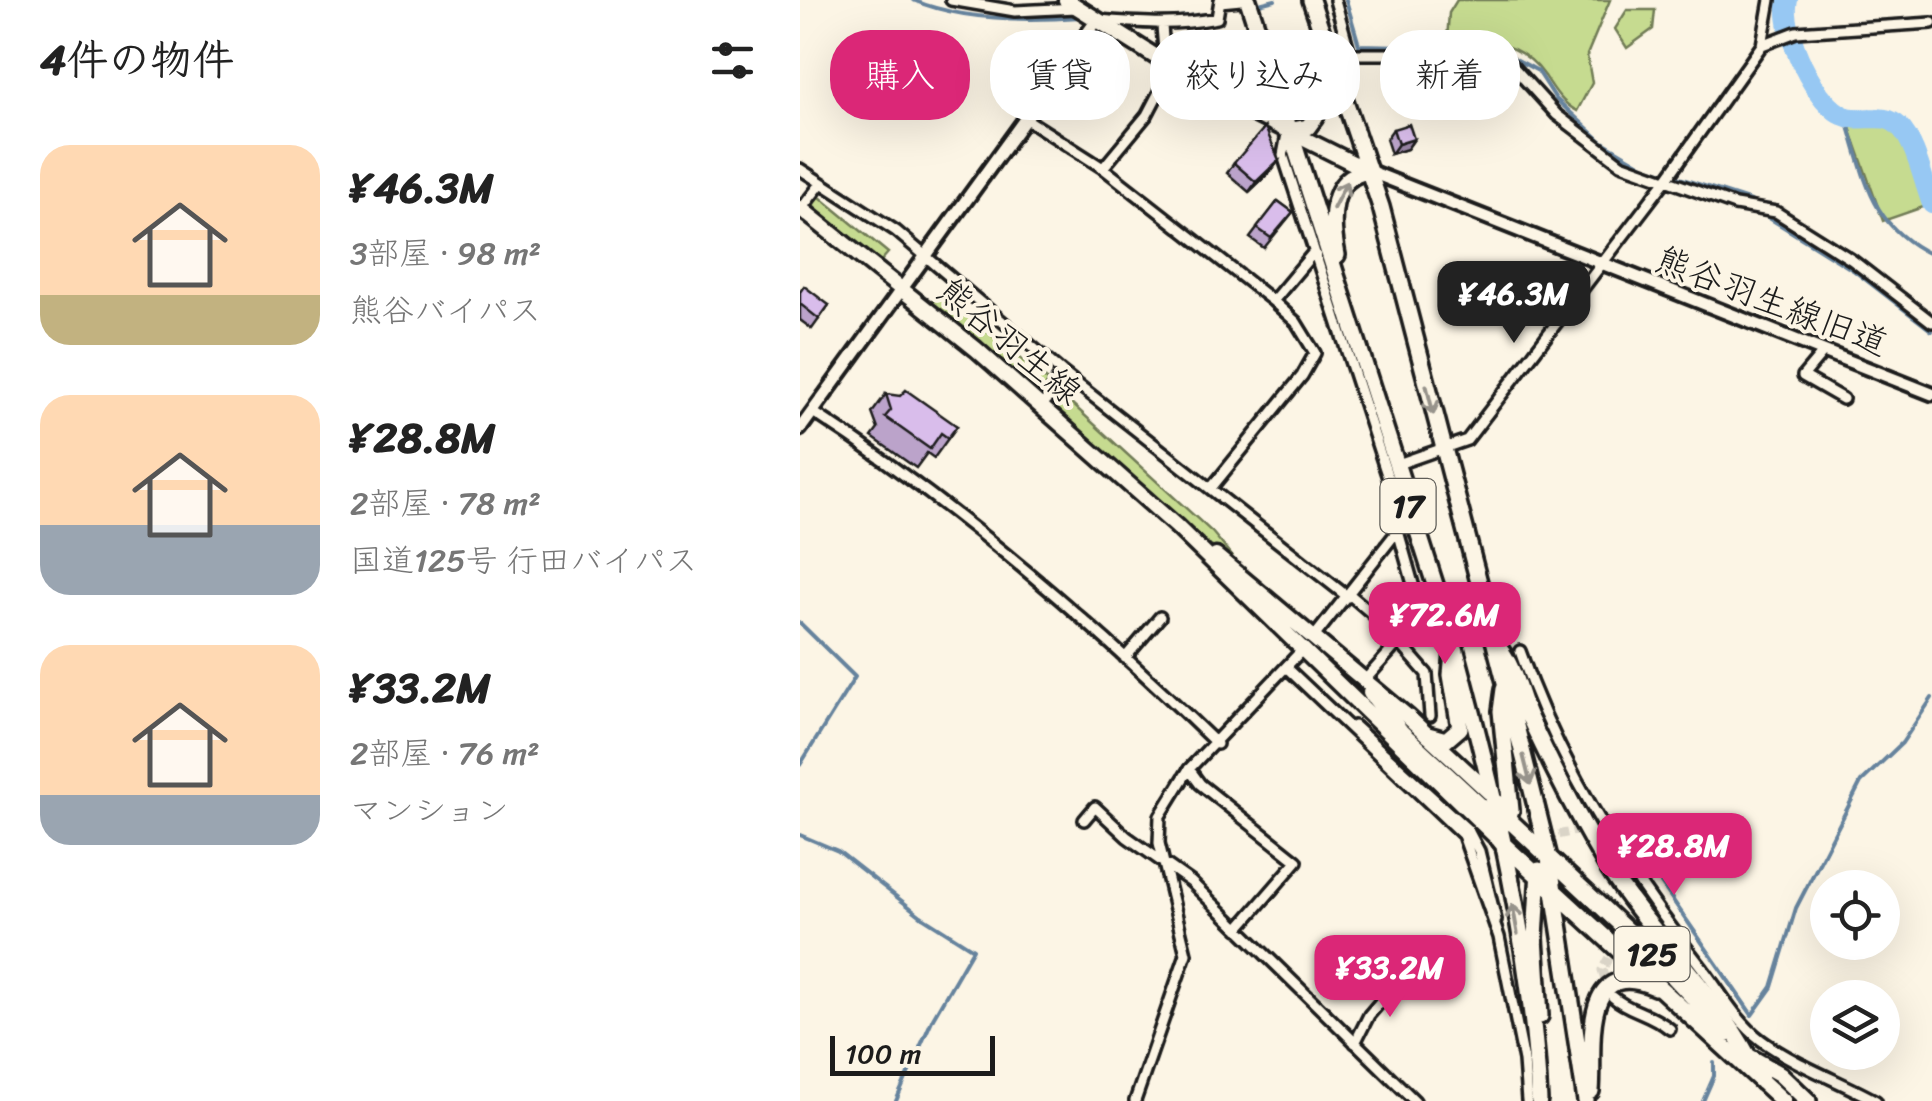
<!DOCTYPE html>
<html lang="ja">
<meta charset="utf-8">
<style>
body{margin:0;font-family:Sriracha,"Klee One",sans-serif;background:#f2f2f2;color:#222;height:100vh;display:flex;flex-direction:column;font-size:38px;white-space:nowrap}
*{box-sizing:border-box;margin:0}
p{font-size:32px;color:#767676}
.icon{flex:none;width:55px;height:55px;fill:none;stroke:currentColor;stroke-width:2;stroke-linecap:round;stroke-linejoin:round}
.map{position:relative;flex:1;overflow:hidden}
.drawer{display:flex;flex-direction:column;background:#fff;width:800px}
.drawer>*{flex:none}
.banner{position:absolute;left:30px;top:30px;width:950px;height:90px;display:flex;gap:20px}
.buttons{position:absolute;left:1010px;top:870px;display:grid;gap:20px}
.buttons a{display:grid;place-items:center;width:90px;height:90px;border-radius:50%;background:#fff;box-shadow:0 10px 40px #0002;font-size:50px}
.scale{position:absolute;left:30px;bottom:25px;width:165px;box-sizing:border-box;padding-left:10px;border:5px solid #1c1c1c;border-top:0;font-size:28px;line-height:35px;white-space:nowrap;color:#1c1c1c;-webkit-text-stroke:8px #fcf5e5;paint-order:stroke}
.price{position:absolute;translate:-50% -85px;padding:0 22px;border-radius:20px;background:#db2777;color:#fff;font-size:32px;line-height:65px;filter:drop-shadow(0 2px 5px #0008)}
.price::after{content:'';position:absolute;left:50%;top:60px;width:30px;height:22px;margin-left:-15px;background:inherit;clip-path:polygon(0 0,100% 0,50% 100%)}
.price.current{background:#222;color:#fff}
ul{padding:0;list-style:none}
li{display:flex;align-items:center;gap:30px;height:250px;padding:0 40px}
li span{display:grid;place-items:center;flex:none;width:280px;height:200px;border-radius:30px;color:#555}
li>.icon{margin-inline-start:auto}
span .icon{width:120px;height:120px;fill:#fffc;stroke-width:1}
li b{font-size:42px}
h2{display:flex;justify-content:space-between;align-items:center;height:120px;padding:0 40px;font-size:42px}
.tag{padding:0 35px;border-radius:40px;background:#fff;box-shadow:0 10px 40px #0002;font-size:35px;line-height:90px}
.tag.current{background:#db2777;color:#fff}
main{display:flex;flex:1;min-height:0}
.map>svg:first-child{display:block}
.green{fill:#c6db90;stroke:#717c56;stroke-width:2.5}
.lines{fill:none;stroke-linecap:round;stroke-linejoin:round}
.stream{stroke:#66839d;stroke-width:4}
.river{stroke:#97c8f3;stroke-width:20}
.minor-tunnel{stroke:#dad4c7;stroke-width:9;stroke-dasharray:9 4.5;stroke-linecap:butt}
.minor-casing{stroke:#1c1c1c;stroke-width:16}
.tertiary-casing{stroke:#1c1c1c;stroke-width:19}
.secondary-casing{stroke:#1c1c1c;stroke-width:21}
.trunk-casing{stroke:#1c1c1c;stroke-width:22}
.minor{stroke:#fcf5e5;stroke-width:9}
.tertiary{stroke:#fcf5e5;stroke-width:11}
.secondary{stroke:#fcf5e5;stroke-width:14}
.trunk{stroke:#fcf5e5;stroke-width:15}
.wall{fill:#bba3ca;stroke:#1c1c1c;stroke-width:2.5}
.shaded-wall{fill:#9884a4;stroke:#1c1c1c;stroke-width:2.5}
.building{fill:#d9bdeb;stroke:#1c1c1c;stroke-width:2.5}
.oneway{stroke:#97938b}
.labels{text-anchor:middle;stroke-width:8;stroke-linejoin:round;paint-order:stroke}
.shield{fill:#fcf5e5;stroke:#5f5d58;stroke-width:2.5}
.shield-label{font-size:32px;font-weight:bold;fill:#1c1c1c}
.street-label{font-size:35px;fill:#1c1c1c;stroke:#fcf5e5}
</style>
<main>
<section class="drawer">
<h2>4件の物件<svg class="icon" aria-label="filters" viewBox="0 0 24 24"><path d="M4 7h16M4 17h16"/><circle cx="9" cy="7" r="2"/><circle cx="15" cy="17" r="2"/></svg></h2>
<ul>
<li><span style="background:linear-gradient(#ffd9b3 75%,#c2b280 0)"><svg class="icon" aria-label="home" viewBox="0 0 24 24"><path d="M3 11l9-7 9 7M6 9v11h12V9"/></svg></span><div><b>¥46.3M</b><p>3部屋 · 98 m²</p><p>熊谷バイパス</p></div></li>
<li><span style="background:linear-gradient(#ffd9b3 65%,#9aa5b1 0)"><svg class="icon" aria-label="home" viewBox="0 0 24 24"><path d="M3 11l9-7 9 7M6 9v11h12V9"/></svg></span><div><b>¥28.8M</b><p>2部屋 · 78 m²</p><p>国道125号 行田バイパス</p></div></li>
<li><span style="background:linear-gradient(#ffd9b3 75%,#9aa5b1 0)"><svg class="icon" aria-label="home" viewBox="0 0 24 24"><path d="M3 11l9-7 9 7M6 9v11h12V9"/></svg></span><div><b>¥33.2M</b><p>2部屋 · 76 m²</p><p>マンション</p></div></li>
</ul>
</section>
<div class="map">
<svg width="1132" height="1101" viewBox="0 0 1132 1101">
<rect width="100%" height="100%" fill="#fcf5e5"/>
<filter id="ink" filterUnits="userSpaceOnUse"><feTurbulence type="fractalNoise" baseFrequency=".01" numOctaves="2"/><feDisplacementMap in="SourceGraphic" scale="20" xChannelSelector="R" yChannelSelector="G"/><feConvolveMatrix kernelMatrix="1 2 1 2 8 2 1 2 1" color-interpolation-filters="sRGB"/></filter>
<g filter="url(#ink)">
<path class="green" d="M657 0H810L787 55 792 83 777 111C762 103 754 90 745 76 720 40 686 41 647 40L649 13Z
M827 10H855L853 29 827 48 815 29Z
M1046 117 1090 118 1104 130 1132 204 1083 221Z
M20 197 88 253 80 262 14 210V201Z
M140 293 253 385 244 397 132 303Z
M258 391 412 532 432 556 428 561 250 404Z"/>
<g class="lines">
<path class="stream" d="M113 0C162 21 227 21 281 17
M546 0 559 45 695 48 738 71 756 99 801 141 845 167 951 201 949 206
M459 4 475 0
M300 16 325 18
M359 19 410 14
M1046 117C1066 179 1069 225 1132 255
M961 213 1053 270 1132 331
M0 623 55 677 0 765
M0 835 38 851 121 916 173 949 133 1018 96 1101
M861 883 952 1015 972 987 996 908 1061 782 1102 743 1132 698
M903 1101 914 1076V1063"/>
<path class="river" d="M988 0C980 29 1016 108 1047 117 1066 122 1084 112 1099 126 1116 143 1123 181 1132 204"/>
<path class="minor-tunnel" d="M679 851 800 826
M809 991 802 970 842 896"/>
<g class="minor-casing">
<path id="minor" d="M151 0 215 11 277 8
M535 0 550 54H686L706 59 757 115 821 164 935 205 976 212 1052 260 1132 322
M420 2 441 0
M300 20C341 23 375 26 417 18L420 0
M362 26 365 63
M962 45 970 0
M223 117 303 168 347 115 371 69
M487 134 483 155 603 524 514 637
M303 168 473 301 496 322 515 353 502 376 412 487
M0 169 96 231 262 372 548 597
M1 209 20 185
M473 301 514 252
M1024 351 1003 376 1043 399
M243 406 262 372
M13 412C158 506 293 623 417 744
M595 465 667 440 866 180 962 45 996 32 1132 23
M549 594 602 639
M599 642 627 674 630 716
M720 651C759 765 829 875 903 969 921 993 937 1022 961 1040 995 1065 1040 1081 1076 1101
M325 658 360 617
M487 668 663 835 699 937 724 1061 727 1101
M565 680 622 616 598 531
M554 726 668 830 679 851 696 920
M389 769 400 784 497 861 438 929
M284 820 295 807 327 837 391 882 615 1101
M813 997C828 1011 849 1012 870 1029
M555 1043 569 1015 599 980
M335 1101 386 954 359 843 360 816 389 769 502 650"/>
</g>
<g class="tertiary-casing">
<path id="tertiary" d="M569 171 1132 394
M0 429 297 20"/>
</g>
<g class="secondary-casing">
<path id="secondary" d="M266 0 418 96 569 171
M0 208 176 349 376 526 701 842
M416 556 607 716 692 795
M570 693 601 731 703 826"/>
</g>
<g class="trunk-casing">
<path id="trunk" d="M448 0 654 644C694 792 732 947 739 1101
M511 0 581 207 705 682 749 858 786 1101
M488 131 508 127C528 103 527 83 521 54
M537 255C531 225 527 176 569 171
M699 648C716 670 718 693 729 717 753 768 778 818 807 866 849 933 910 986 948 1056
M704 689 701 711 711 810 708 819
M628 735 646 740 660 728 651 675 653 653
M697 802 708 819 854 956 927 1034
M701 842 983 1101
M739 870 735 938 740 1016
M943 1051 962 1082
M948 1056 980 1074 1008 1101
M791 1091C795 1052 777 954 855 987"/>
</g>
<use href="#minor" class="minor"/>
<use href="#tertiary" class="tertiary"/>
<use href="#secondary" class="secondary"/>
<use href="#trunk" class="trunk"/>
</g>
<path class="wall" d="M593 129 614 139 607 149 591 154 586 139Z
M479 160 472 170 449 192 427 173 434 163Z
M478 201 493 212 464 248 450 238Z
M0 292 29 305 12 329 0 320Z
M86 394 157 426 134 458 127 453 116 468 72 437 78 429 72 413Z"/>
<path class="shaded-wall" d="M614 139 607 149 591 154 598 144Z
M479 160 472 170 449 192 456 182Z"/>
<path class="building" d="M609 124 614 139 598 144 593 129Z
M465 127 479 160 456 182 434 163Z
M478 201 493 212 471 238 457 228Z
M4 286 29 305 19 319 0 304V292Z
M106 390 157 426 148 438 141 433 130 449 85 417 91 410 86 394 100 396Z"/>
<defs><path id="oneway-shaft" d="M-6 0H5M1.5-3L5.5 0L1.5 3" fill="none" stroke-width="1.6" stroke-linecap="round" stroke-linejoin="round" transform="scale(2.5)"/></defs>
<g class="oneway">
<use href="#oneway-shaft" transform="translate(540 195) rotate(-63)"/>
<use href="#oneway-shaft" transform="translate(630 400) rotate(76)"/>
<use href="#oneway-shaft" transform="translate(727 770) rotate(76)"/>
<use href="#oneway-shaft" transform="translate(715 919) rotate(-100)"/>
</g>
</g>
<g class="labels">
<g class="shield">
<rect x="580.5" y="479" width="55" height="54" rx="8"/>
<rect x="814.5" y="927" width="75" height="54" rx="8"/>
</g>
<g class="shield-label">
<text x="608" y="517">17</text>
<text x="852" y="965">125</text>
</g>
<g class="street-label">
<text transform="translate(972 301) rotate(21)" y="12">熊谷羽生線旧道</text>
<text transform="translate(210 341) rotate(40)" y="12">熊谷羽生線</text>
</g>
</g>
</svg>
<div class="buttons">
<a><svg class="icon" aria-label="locate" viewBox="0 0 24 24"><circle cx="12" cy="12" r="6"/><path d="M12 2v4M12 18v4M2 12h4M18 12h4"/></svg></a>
<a><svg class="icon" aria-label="layers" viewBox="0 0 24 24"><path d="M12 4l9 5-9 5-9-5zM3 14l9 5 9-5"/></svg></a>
</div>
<div class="scale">100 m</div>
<b class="price current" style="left:714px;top:346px">¥46.3M</b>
<b class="price" style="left:645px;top:667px">¥72.6M</b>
<b class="price" style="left:874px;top:898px">¥28.8M</b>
<b class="price" style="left:590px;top:1020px">¥33.2M</b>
<div class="banner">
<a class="tag current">購入</a>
<a class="tag">賃貸</a>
<a class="tag">絞り込み</a>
<a class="tag">新着</a>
</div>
</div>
</main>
